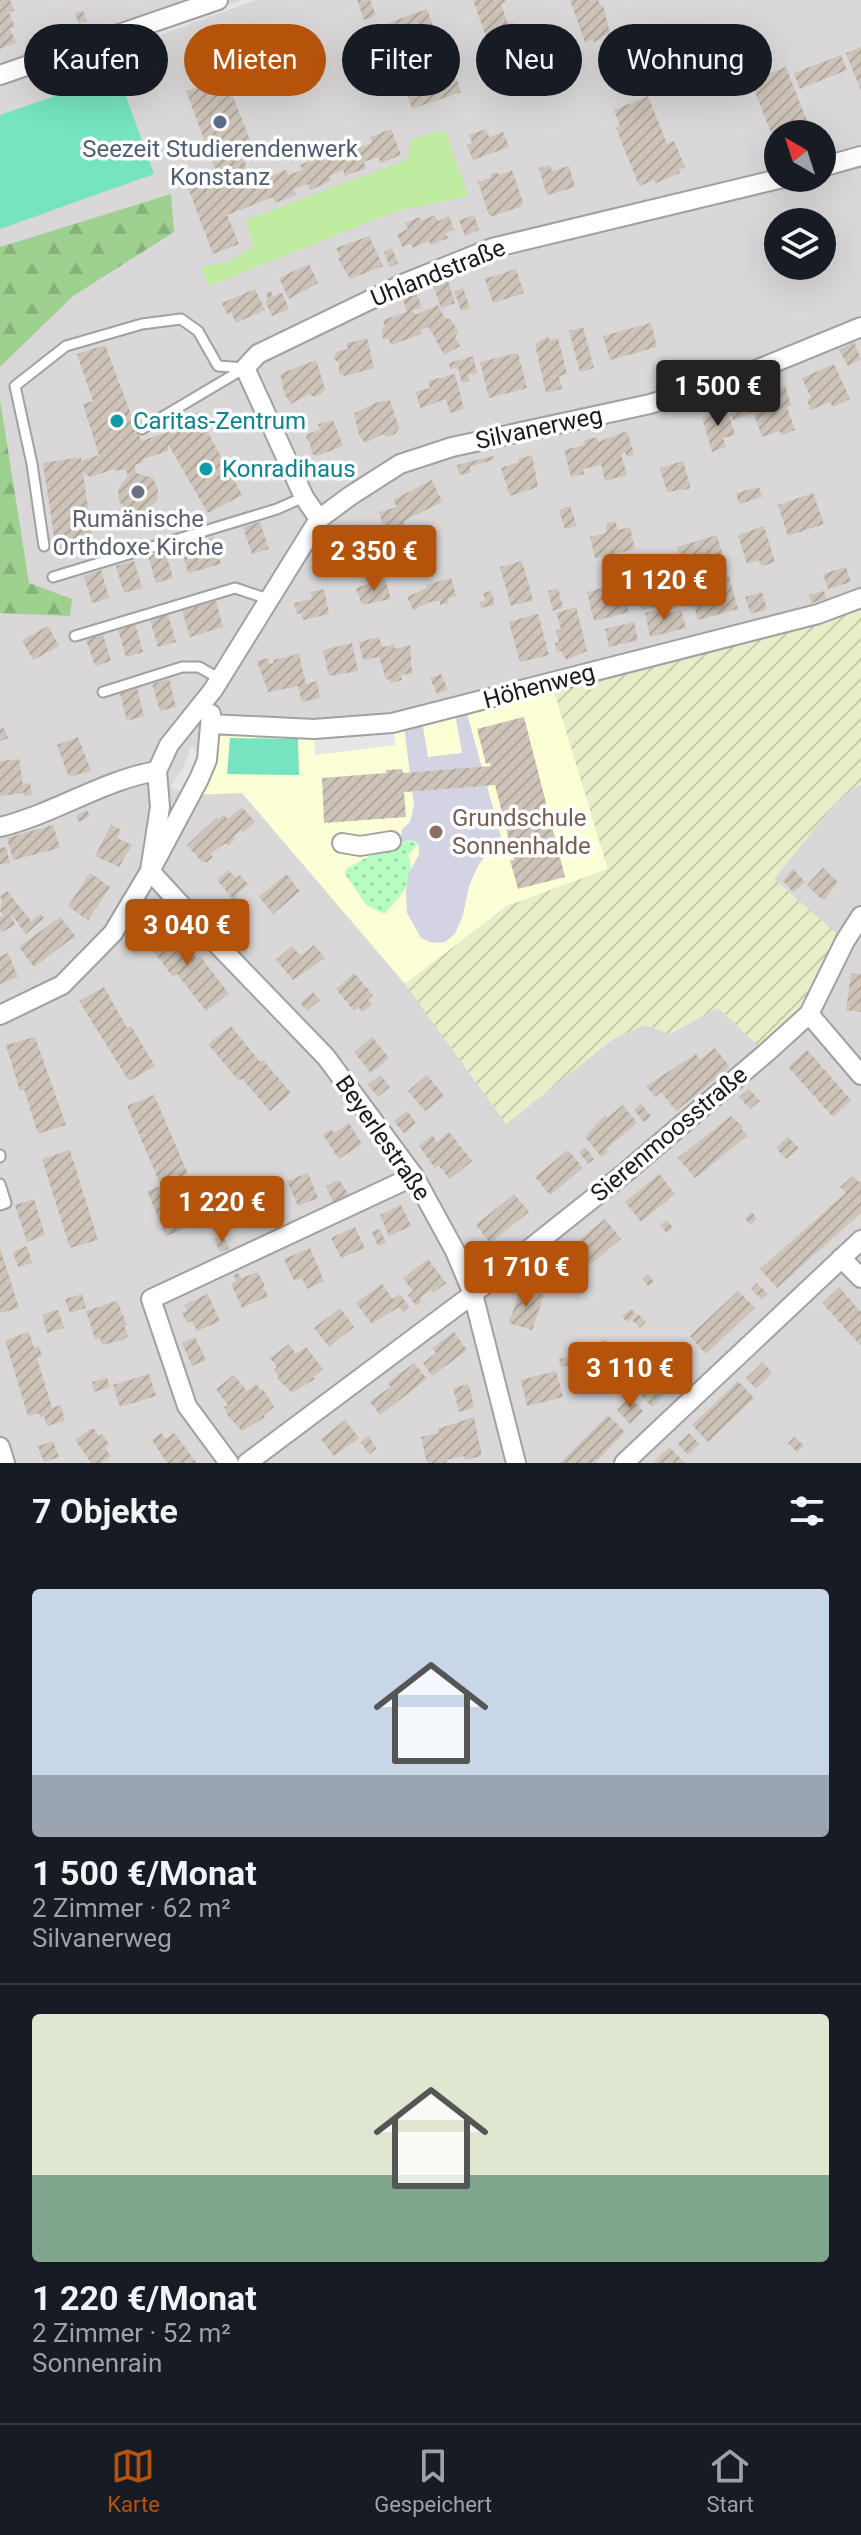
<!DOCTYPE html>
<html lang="de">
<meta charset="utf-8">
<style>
body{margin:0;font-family:Roboto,sans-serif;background:#20242c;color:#f1f3f6;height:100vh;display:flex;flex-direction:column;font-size:30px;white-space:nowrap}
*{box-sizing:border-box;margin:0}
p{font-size:26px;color:#9ea1a6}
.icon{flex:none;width:44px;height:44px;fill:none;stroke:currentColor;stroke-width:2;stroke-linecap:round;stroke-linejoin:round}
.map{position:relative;height:1463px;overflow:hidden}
.details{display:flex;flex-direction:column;background:#171b24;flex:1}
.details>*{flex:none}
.guide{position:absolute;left:24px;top:24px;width:814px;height:72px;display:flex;gap:16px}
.needle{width:52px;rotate:321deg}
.tools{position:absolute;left:764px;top:120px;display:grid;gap:16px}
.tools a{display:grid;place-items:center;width:72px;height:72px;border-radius:50%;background:#171b24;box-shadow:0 8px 32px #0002;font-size:40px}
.price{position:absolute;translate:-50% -68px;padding:0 18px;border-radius:8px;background:#b45309;color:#fff;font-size:26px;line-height:52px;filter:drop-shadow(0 2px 4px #0008)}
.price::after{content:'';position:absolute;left:50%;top:48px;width:24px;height:18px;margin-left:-12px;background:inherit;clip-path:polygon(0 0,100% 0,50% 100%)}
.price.current{background:#222;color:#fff}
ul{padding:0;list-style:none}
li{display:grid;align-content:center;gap:16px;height:424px;padding:0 32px}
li+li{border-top:2px solid #363941}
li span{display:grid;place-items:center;height:248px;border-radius:8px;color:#555}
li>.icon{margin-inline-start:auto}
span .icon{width:144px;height:144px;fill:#fffc;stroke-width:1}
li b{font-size:34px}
h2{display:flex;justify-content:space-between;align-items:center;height:96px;padding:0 32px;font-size:34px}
.tag{padding:0 28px;border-radius:36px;background:#171b24;box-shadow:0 8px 32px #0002;font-size:28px;line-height:72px}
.tag.current{background:#b45309;color:#fff}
.dock{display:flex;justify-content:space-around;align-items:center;height:112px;border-top:2px solid #363941;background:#171b24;font-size:22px;color:#9ea1a6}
.dock a{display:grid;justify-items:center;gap:4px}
.dock .current{color:#b45309}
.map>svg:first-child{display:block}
.residential{fill:#d9d7d7;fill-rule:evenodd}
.education{fill:#fcffd6}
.farmland{fill:url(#farmland-furrows)}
.grass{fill:#bfeca0}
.forest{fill:url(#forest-firs)}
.park{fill:url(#park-dots)}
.pitch{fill:#76e3c1}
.parking{fill:#e6e6e6}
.plaza{fill:#d4d3e3}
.building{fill:url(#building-hatch)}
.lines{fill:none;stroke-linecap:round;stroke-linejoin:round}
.lane-casing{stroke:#a1a1a1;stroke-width:13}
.street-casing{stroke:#a1a1a1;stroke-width:22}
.lane{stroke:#fff;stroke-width:9}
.street{stroke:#fff;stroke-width:18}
.service-dot{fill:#5c6f8a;stroke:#fff;stroke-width:3}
.culture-dot{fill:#0f9aa8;stroke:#fff;stroke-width:3}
.worship-dot{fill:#6b7280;stroke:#fff;stroke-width:3}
.education-dot{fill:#8d6e63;stroke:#fff;stroke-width:3}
.labels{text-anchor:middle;stroke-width:7;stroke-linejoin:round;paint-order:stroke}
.service-label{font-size:24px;fill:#4e5e75;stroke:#fff}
.street-label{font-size:24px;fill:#1a1a1a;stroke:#fff}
.culture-label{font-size:24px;fill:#0d838f;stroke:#fff;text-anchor:start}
.worship-label{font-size:24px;fill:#5b616d;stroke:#fff}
.education-label{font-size:24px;fill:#785e54;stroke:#fff;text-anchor:start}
</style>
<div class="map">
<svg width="861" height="1463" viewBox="0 0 861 1463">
<defs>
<pattern id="farmland-furrows" width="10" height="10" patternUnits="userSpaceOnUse" patternTransform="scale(2)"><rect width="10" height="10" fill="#e8eec8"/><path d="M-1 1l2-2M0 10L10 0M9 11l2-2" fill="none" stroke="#c6ccab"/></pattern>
<pattern id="forest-firs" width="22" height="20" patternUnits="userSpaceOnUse" patternTransform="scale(2)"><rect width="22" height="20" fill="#9ed090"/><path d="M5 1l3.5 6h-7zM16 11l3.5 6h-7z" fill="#88b27c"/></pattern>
<pattern id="park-dots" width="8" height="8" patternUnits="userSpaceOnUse" patternTransform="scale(2)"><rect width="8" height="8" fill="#b6fdc2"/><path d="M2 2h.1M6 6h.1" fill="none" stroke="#9cd8a6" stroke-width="1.8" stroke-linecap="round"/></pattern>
<pattern id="building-hatch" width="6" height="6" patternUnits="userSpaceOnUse" patternTransform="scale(2)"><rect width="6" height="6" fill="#cdc3b8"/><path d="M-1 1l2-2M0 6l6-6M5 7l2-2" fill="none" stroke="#afa79e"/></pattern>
</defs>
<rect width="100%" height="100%" fill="#edeadf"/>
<path class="residential" d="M0 0H861V588L768 619 506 1124 613 1039 645 1025 670 1034 718 1008 774 879 836 802 861 784V1463H0ZM778 134H822V178H778ZM778 222H822V266H778Z"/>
<path class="education" d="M551 681 608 869 507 906 405 984 242 793 189 795 210 724 351 728Z"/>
<path class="farmland" d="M861 598V784L836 802 774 879 845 941 809 1014 766 1053 718 1008 669 1034 645 1025 613 1039 506 1124 405 984 507 906 608 869 551 681Z"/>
<path class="grass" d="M445 130 468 196 397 211 209 286 201 267 229 262 254 246 246 220 407 160 412 139Z"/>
<path class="forest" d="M171 194 174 232 73 296 0 367V247Z
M0 400 29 583 72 599 70 616 0 613Z"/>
<path class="park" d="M408 840 418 844 408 855C418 878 400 898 384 914L367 906 345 874 346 869 378 851Z"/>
<path class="pitch" d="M118 74 154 174 0 229V115Z
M230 738 298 739 299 775 227 774Z"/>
<path class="parking" d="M242 0H256L144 41 142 36Z
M392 723 396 745 315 755 314 729Z
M191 746 207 760 189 795 170 787 183 769Z"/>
<path class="plaza" d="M465 706 503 844 484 857 478 866 469 886 463 915 455 934 445 942 433 943 421 938 407 913 406 891 408 875 419 854V846L416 842 408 840 393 845 401 836 402 829 410 822 414 805 403 719 421 715 428 757 462 753 454 708Z"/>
<path class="building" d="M0 0H10L14 11 9 12 15 27 10 28 16 43 0 49Z
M357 0H370L376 15 364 20Z
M473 0H505L506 2 501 4 508 24 513 22 515 30 511 31 517 50 522 48 525 56 520 58 524 67 500 76Z
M570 0H598L601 6 603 5 610 33 594 42 593 39 585 42Z
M427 9 446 64 451 62 461 92 412 109 393 54 390 55 387 49 390 47 383 25Z
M83 11 87 21 79 24 75 13Z
M861 47V91L846 53Z
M841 55 847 70 800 89 794 73Z
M786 67 812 134H778V151L751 81Z
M225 76 255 153 243 158 254 188 267 183 265 178 286 170 288 175 303 170 300 165 322 156 324 161 337 156 336 151 356 143 358 148 372 143 370 137 391 129 401 155 381 163 378 157 364 162 366 168 345 176 343 170 329 176 331 181 310 190 308 184 294 189 296 195 275 203 273 197 227 215 239 244 213 254 188 188 213 178 215 183 224 179 219 167 215 169 186 91Z
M648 96 667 144 674 141 685 167 679 170 680 173 656 183 654 180 639 186 616 128 620 126 614 110Z
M486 129 489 137 503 132 509 147 473 160 467 145 472 143 469 135Z
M550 165 552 171 569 166 575 187 547 195 539 168Z
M512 170 523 202 522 206 493 216 489 215 478 182 490 178 491 174 496 172 500 175Z
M435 215 438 221 449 216 454 230 446 233 448 238 431 245 429 241 413 248 411 244 402 247 397 234 408 229 405 223 420 217 421 221Z
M474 215 479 230 465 236 459 220Z
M369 236 383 266 350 279 338 258 340 257 336 248Z
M392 248 398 263 390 267 384 252Z
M309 264 318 283 289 299 279 278Z
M516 269 524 293 493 303 485 279Z
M448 281 455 303 441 308 433 285Z
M463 288 470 308 461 311 454 291Z
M255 289 265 310 236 323 231 312 227 314 222 303Z
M271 291 273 297 282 293 289 309 272 316 265 301 268 299 266 293Z
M417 294 422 308 413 310 415 315 438 305 444 317 451 320 458 331 455 338 460 346 444 355 429 327 420 330 422 334 391 345 389 339H383L382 328 385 327 383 320 407 312 403 299Z
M651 323 657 347 610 360 603 336Z
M583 327 594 368 580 372 569 331Z
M548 336 549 340 558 338 567 374 559 376 562 389 546 393 535 344Z
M367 338 374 368 345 376 339 373V363L334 359 336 352 348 349 346 344Z
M854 342 861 359 848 366 839 350Z
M105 345 141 441 165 433 163 430 197 412 242 495 208 513 168 444V451L143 459V462L135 465 136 473 153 478 158 489 157 501 144 513 127 510 119 501 118 489 128 475 125 469 116 471 115 469 90 477 83 472 93 544 56 550 43 463 81 457V461L99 455 83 404 93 401 77 354Z
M518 353 527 388 489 398 480 362Z
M473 356 477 373 468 375 470 381 462 383 458 367 450 369 449 363Z
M316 360 325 389 321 394 314 397 309 394 291 404 285 395 280 374Z
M834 364 850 399 833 407 830 402 811 410 807 400 811 398 802 378Z
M455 374 464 409 450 413 446 399 420 408 416 392 430 388 428 381Z
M785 385 791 405 787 407 795 430 781 435 780 431 762 437 753 412 733 421 728 403Z
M390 400 399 428 395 434 387 437 383 434 365 443 359 435 354 413 378 402Z
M718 407 719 412 727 409 735 435 723 438 726 447 712 452 702 417 712 414 710 409Z
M333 420 343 446 317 456 312 454 310 443 306 438 308 434 320 429 318 424Z
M627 431 634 455 627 457 625 452 621 454 627 475 605 481 601 465 583 469 584 474 571 477 564 450 585 445 584 441 597 437 598 442Z
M532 455 538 487 510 496 501 468 519 462 518 459Z
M493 456 494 460 470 466 471 472 459 475 457 465Z
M683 461 690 485 689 489 667 492 660 468Z
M432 480 442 502 404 521 412 552 393 557 394 562 377 567 371 550 379 547 372 530 384 527 379 512 397 507 393 500Z
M759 487 762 497 739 504 736 493Z
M813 493 824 524 788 536 778 505Z
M570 506 577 526 565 529 559 510Z
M615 521 618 530 630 527 635 549 595 558 590 537 606 533 607 523Z
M260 522 269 549 252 554 243 527Z
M356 524 367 552 340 563 333 544 347 538 343 529Z
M764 526 775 562 762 566 759 560 747 564 738 535Z
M717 535 738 609 698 620 677 547Z
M213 537 221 564 188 573 181 546Z
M165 551 173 578 156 583 148 556Z
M134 561 142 588 124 593 116 566Z
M522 561 533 600 511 606 500 567Z
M846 567 851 582 828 589 823 574Z
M101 570 109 598 92 603 84 576Z
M671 573 680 601 642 610 635 581Z
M451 578 456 596 448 598 449 603 440 605V601L430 602 413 610 407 597 427 588 426 585Z
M385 579 391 599 362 605 356 588Z
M621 583 629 612 594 621 587 592Z
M558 588 563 608 553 611 548 591Z
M324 589 329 614 303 620 301 613 297 614 294 603 312 599 311 592Z
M491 591 495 605 481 608 480 602 485 600 483 593Z
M824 591 826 599 811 603 809 595Z
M762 592 767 609 751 614 745 597Z
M216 601 223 627 190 637 182 610Z
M576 607 587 651 566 660 561 651 557 652 555 643 559 642 556 631 561 629 556 613Z
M660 609 662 615 681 610 686 628 650 637 645 613Z
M168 614 176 642 158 647 150 620Z
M538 614 549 655 520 662 509 622Z
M634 622 638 640 609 647 605 629Z
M135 624 143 652 126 657 118 630Z
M48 626 59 646 33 660 22 640Z
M103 634 111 661 95 666 86 640Z
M379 637 382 647 394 645 395 649 410 645 412 673 401 675 402 680 391 683 390 679 386 680 379 657 363 660 359 642Z
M352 643 358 671 329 676 323 650Z
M299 654 306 684 317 681 320 698 302 702 298 686 268 692 257 661 268 658 269 664 274 663 273 660Z
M441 674 448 690 437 694 430 678Z
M169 679 176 707 160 711 152 684Z
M137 688 144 716 127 721 120 693Z
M524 717 565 877 518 889 510 860H514L495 785 404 792 406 817 324 823 322 778 386 773V770L402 769 403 773 491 766 490 763 486 764 477 729Z
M4 728 8 738 0 741V729Z
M78 737 91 771 69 777 57 745Z
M19 759 23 784 30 783 32 795 24 796V793L0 796V761Z
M242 807 255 822 243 833 241 830 233 837 235 839 228 846 226 843 210 854 213 857 206 863 204 861 202 862 187 845 217 817 219 819 224 814 227 819Z
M87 810 90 816 79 822 76 816Z
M53 825 60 848 13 860 7 838Z
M111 825 121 830 117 838 132 845 119 867 95 856Z
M6 847 10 863 0 864V848Z
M823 868 838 882 825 899H821L807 885Z
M793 869 805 882 793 892 783 881Z
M228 870 236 878 240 875 248 884 235 896 244 906 241 908 244 911 231 922 220 909 232 898 217 880Z
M90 873 110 887 88 920 68 906Z
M286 874 300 891 273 914 259 897Z
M7 891 31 921 41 914 44 918 26 934 10 912 15 925 2 932 0 928V917L4 916 0 911 2 901 0 896Z
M60 917 75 936 34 967 19 947Z
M168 922 197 959 200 956 229 994 206 1011 177 974 173 977 145 940Z
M314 945 325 958 293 980 276 960 292 946 301 956Z
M8 953 18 977 0 984V956Z
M354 973 373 995 368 1000 372 1004 363 1012 358 1007 354 1011 336 989Z
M851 973 861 974V1012L846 1010Z
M104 987 127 1028 131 1026 155 1066 129 1081 79 1001Z
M313 992 320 1000 307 1011 300 1003Z
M231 1026 260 1062 263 1060 291 1093 270 1111 242 1079 238 1080 208 1044Z
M35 1037 66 1125 38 1134 24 1089 20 1091 6 1045Z
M372 1037 389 1058 371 1073 354 1052Z
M715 1048 730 1067 676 1111 661 1092 655 1097 646 1086 696 1054 700 1060Z
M807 1050 851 1100 833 1117 788 1067Z
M380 1075 390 1087 378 1097 368 1085Z
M427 1075 444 1096 425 1111 408 1091Z
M749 1089 760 1101 750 1109 739 1097Z
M154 1095 188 1174 174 1180 193 1225 166 1236 147 1191 161 1186 127 1106Z
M641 1104 651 1116 644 1122 634 1110Z
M623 1105 637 1123 606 1149 608 1152 602 1157 585 1137 605 1115 607 1118Z
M407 1111 416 1123 404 1133 394 1121Z
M731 1116 743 1127 741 1128 747 1136 695 1178 678 1158Z
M349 1123 362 1144 339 1159 323 1135 331 1129 334 1133Z
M449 1132 472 1161 450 1179 438 1165 435 1168 419 1146 432 1135 437 1142Z
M788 1137 799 1148 786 1159 776 1148Z
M585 1147 594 1159 588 1164 579 1152Z
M70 1150 98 1240 70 1248 42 1159Z
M568 1150 583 1168 550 1195 535 1177Z
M308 1173 318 1198 298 1206 287 1181Z
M659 1174 675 1194 641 1222 625 1202Z
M853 1176 859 1182 861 1181V1213L777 1288 760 1269 846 1193 840 1187Z
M339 1180 349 1195 333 1202 326 1186Z
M258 1194 271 1219 268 1222 248 1229 243 1218 240 1219 237 1206Z
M514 1194 529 1212 490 1243 476 1225Z
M34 1199 45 1235 27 1242 15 1205Z
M401 1205 411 1226 389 1236 380 1215Z
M752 1212 757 1219 750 1225 745 1218Z
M605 1219 621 1239 569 1282 553 1262Z
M667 1220 673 1228 667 1233 660 1225Z
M355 1227 365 1248 341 1258 331 1238Z
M380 1229 386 1243 378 1246 372 1232Z
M223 1235 229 1249 220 1252 214 1239Z
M27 1246 32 1263 18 1267 13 1251Z
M0 1248 19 1308 0 1313Z
M310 1248 324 1281 307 1289 302 1278 294 1281 284 1259Z
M428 1259 446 1283 433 1293 431 1290 420 1298 422 1301 416 1306 408 1295 413 1291 403 1278Z
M257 1272 265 1285 263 1286 268 1296 242 1308 231 1284 236 1281 234 1275 237 1273 242 1278Z
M648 1274 654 1282 648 1286 642 1279Z
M757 1283 768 1294 762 1300 751 1289Z
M382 1284 393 1299 400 1294 409 1307 403 1312 399 1307 372 1324 356 1303Z
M521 1287 544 1295 532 1330 509 1323Z
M839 1287 861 1312V1346L822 1303Z
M738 1291 755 1308 706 1354 690 1336Z
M82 1294 86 1308 70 1313 65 1299Z
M208 1294 220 1321 197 1331 192 1321 187 1323 182 1313 187 1311 184 1305Z
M117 1301 127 1325H124L128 1336 123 1340 102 1345 100 1338 95 1339 86 1311Z
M340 1308 354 1327 329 1347 314 1328Z
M631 1309 636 1314 627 1322 622 1316Z
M58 1310 64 1328 47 1333 42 1315Z
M638 1314 646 1322 640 1328 632 1320Z
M29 1332 34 1348 39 1346 42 1356 37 1358 52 1408 61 1405 65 1421 47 1426 44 1416 40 1417 39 1413 28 1416 5 1340Z
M454 1332 467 1350 432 1376 423 1363 436 1353 432 1348Z
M195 1337 206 1360 192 1366 182 1343Z
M606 1340 611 1355 601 1359 596 1344Z
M289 1344 296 1354 306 1347 323 1369 313 1377 315 1379 292 1393 277 1378 279 1377 274 1370 277 1367 270 1358Z
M581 1354 582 1362 561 1367 559 1359Z
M674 1355 688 1370 682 1376 668 1361Z
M763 1362 772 1373 756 1389 746 1378Z
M414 1363 427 1379 380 1415 370 1402 389 1388 392 1389 388 1383Z
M662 1363 679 1380 652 1407 635 1389Z
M556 1371 563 1397 527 1406 521 1380Z
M149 1374 156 1396 120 1407 113 1385Z
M234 1375 247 1391 256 1384 261 1390 263 1389 274 1407 264 1415 265 1417 242 1431 228 1416 224 1407 228 1405 216 1389Z
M107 1378 110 1387 94 1392 92 1382Z
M738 1381 754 1398 708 1442 692 1425Z
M469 1384 474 1408 459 1412 453 1388Z
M630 1397 643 1411 630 1424 617 1410Z
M608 1415 625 1432 595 1463H560Z
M474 1417 482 1456 465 1460 464 1456 446 1460 447 1463H427L421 1437 439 1433 438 1429Z
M345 1420 359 1438 334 1456 321 1439Z
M90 1429H94L99 1436 102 1434 109 1444 105 1448 111 1456 102 1463H91L75 1440Z
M161 1433 166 1439 174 1433 197 1463H167L152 1440Z
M689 1433 699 1444 688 1455 678 1444Z
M368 1436 377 1448 370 1454 360 1442Z
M795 1437 804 1446 797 1452 788 1443Z
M53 1441 59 1457 44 1462 38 1446Z
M669 1447 685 1463H653Z"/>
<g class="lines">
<g class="lane-casing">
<path id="lane" d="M142 429 245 368
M44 546 32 464 15 386 66 346 142 324 181 319 198 331 218 366 245 368
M53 577 277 509 304 497
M75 636 235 588 271 600
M103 692 182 667H199L220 679
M0 1155V1157
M0 1184 6 1203 0 1205"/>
</g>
<g class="street-casing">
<path id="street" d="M0 75 218 0
M822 167 861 156
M319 519 304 497 245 368 258 354 405 283 492 248 783 178
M210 724 314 729 392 723 818 614 861 598
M0 827C54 814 103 780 157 771
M342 843 360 846 391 841
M150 871 160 807 157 771 169 745 213 690 319 519 350 496 400 464 452 447 650 404 751 372 861 327
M150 871 214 941 326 1057 414 1176 455 1251 473 1294 516 1463
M809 1014 861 1075
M0 1015 62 985 113 933 150 871 199 779 207 760 211 714
M841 1258 861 1278
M0 1447 5 1463
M229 1463 187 1406 151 1299 414 1176
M247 1463 473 1294 626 1172 766 1053 809 1014 845 941 861 916
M624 1463 861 1240"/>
</g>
<use href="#lane" class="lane"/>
<use href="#street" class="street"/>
</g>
<circle class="service-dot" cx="220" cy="122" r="8"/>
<g class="culture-dot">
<circle cx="117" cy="421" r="8"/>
<circle cx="206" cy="469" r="8"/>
</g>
<circle class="worship-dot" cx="138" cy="492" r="8"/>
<circle class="education-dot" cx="436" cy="832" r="8"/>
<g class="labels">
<g class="service-label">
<text x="220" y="157">Seezeit Studierendenwerk<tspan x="220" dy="28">Konstanz</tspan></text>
</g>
<g class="street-label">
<text transform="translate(438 273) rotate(-22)" y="8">Uhlandstraße</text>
<text transform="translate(539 428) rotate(-12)" y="8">Silvanerweg</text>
<text transform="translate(539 686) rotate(-15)" y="8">Höhenweg</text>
<text transform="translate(669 1134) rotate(-40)" y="8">Sierenmoosstraße</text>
<text transform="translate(383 1138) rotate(55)" y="8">Beyerlestraße</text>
</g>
<g class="culture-label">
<text x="133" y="429">Caritas-Zentrum</text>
<text x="222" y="477">Konradihaus</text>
</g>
<g class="worship-label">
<text x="138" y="527">Rumänische<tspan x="138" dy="28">Orthdoxe Kirche</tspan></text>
</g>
<g class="education-label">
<text x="452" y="826">Grundschule<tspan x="452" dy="28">Sonnenhalde</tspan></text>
</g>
</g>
</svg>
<div class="tools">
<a><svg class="needle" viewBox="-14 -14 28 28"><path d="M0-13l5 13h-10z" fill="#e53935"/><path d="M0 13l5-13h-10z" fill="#9ea1a6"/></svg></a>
<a><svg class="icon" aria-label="layers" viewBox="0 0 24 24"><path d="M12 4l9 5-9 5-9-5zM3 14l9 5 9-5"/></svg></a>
</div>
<b class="price current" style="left:718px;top:428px">1 500 €</b>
<b class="price" style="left:374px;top:593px">2 350 €</b>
<b class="price" style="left:664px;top:622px">1 120 €</b>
<b class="price" style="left:187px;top:967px">3 040 €</b>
<b class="price" style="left:222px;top:1244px">1 220 €</b>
<b class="price" style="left:526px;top:1309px">1 710 €</b>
<b class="price" style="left:630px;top:1410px">3 110 €</b>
<div class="guide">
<a class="tag">Kaufen</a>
<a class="tag current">Mieten</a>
<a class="tag">Filter</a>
<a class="tag">Neu</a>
<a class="tag">Wohnung</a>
</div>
</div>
<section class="details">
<h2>7 Objekte<svg class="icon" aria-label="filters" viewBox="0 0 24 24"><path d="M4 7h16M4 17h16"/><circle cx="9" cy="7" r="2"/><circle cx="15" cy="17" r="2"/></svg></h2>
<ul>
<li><span style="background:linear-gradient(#c9d6e8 75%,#9aa5b1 0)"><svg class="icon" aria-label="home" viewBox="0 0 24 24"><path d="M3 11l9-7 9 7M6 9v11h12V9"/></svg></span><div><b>1 500 €/Monat</b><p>2 Zimmer · 62 m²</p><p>Silvanerweg</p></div></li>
<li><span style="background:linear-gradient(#dfe7d0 65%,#7fa58c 0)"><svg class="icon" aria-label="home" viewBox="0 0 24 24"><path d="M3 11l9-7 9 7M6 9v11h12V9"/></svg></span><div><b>1 220 €/Monat</b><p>2 Zimmer · 52 m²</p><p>Sonnenrain</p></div></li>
</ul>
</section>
<nav class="dock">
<a class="current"><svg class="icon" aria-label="map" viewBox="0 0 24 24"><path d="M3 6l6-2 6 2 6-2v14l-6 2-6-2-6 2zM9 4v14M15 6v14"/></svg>Karte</a>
<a><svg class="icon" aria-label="saved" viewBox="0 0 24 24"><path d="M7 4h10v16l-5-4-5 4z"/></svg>Gespeichert</a>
<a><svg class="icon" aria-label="home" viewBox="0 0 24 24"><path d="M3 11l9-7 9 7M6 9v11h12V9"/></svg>Start</a>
</nav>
